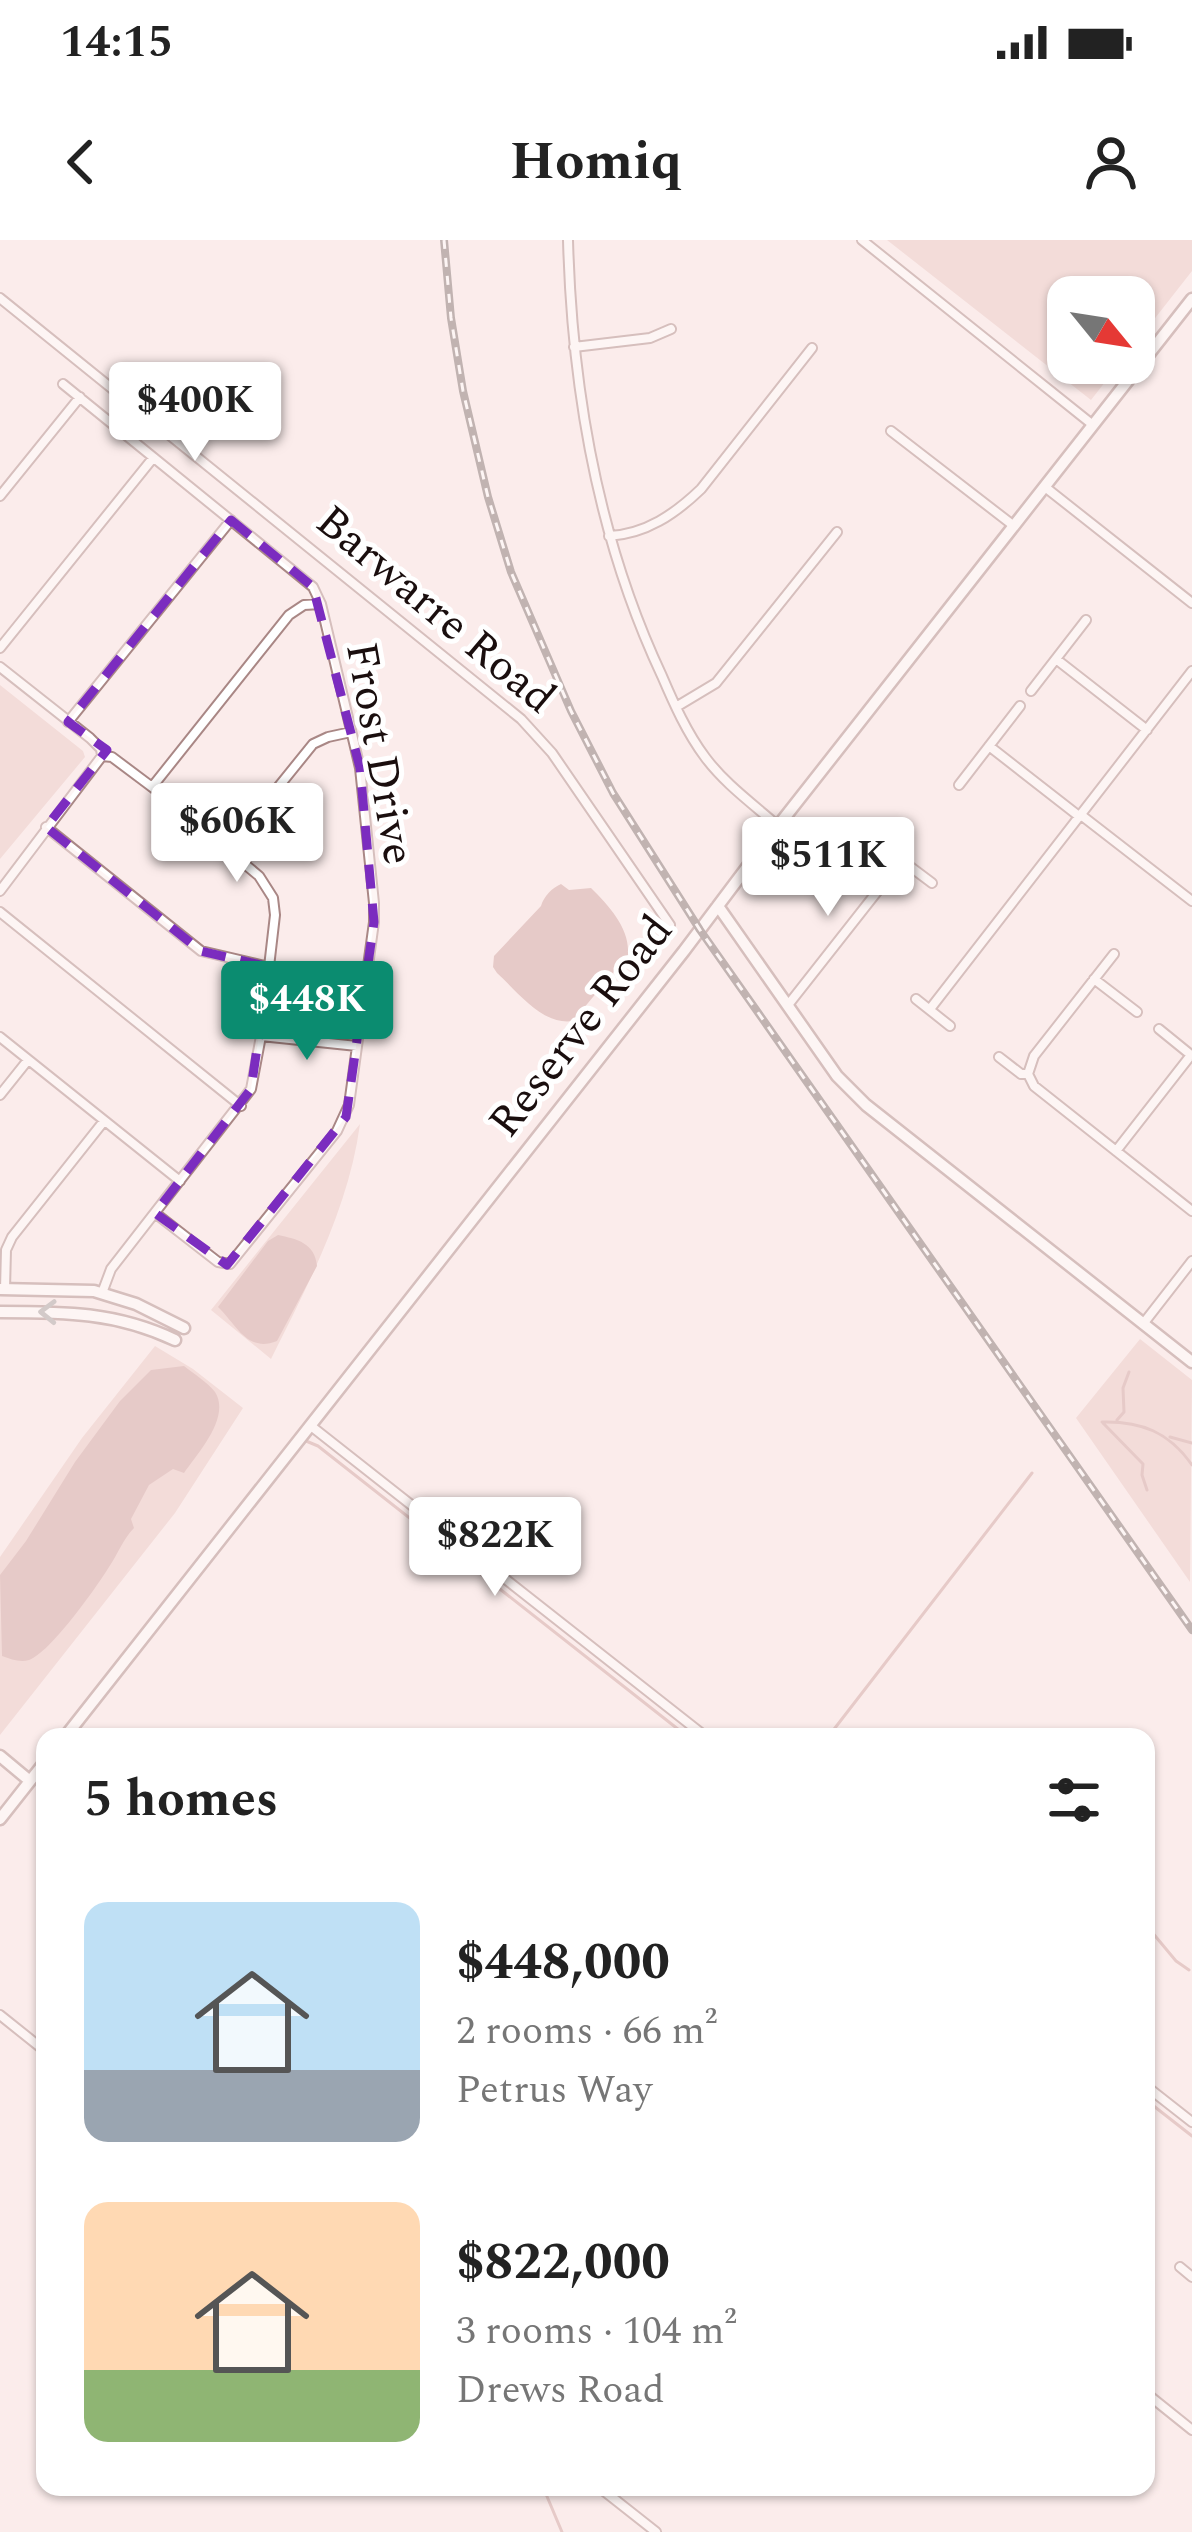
<!DOCTYPE html>
<meta charset="utf-8">
<style>
body{margin:0;font-family:Spectral,serif;background:#f2f2f2;color:#222;height:100vh;display:flex;flex-direction:column;font-size:45px;white-space:nowrap}
*{box-sizing:border-box;margin:0}
p{font-size:39px;color:#767676}
.icon{flex:none;width:66px;height:66px;fill:none;stroke:currentColor;stroke-width:2;stroke-linecap:round;stroke-linejoin:round}
.map{position:relative;flex:1;overflow:hidden}
.details{position:absolute;left:36px;top:1488px;width:1119px;height:768px;display:flex;flex-direction:column;background:#fff;border-radius:24px;box-shadow:0 3px 9px #0004}
.details>*{flex:none}
.needle{width:78px;rotate:120deg}
.controls{position:absolute;left:1047px;top:36px;display:grid;gap:24px}
.controls a{display:grid;place-items:center;width:108px;height:108px;border-radius:24px;background:#fff;box-shadow:0 3px 9px #0004;font-size:60px}
.price{position:absolute;translate:-50% -102px;padding:0 27px;border-radius:12px;background:#fff;color:#222;font-size:39px;line-height:78px;filter:drop-shadow(0 3px 6px #0008)}
.price::after{content:'';position:absolute;left:50%;top:72px;width:36px;height:27px;margin-left:-18px;background:inherit;clip-path:polygon(0 0,100% 0,50% 100%)}
.price.active{background:#0b8c70;color:#fff}
ul{padding:0;list-style:none}
li{display:flex;align-items:center;gap:36px;height:300px;padding:0 48px}
li span{display:grid;place-items:center;flex:none;width:336px;height:240px;border-radius:24px;color:#555}
li>.icon{margin-inline-start:auto}
span .icon{width:144px;height:144px;fill:#fffc;stroke-width:1}
li b{font-size:51px}
h2{display:flex;justify-content:space-between;align-items:center;height:144px;padding:0 48px;font-size:51px}
.status{display:flex;justify-content:space-between;align-items:center;height:84px;padding:0 60px;background:#fff;direction:ltr}
.status svg{height:33px;fill:currentColor}
header{display:flex;justify-content:space-between;align-items:center;height:156px;padding:0 48px;background:#fff;font-size:54px;font-weight:700}
.map>svg:first-child{display:block}
.green{fill:#e9c7c4}
.water{fill:#cda09d}
.lines{fill:none;stroke-linecap:round;stroke-linejoin:round}
.stream{stroke:#cda09d;stroke-width:3}
.minor-casing{stroke:#a98785;stroke-width:12}
.tertiary-casing{stroke:#a98785;stroke-width:15}
.minor{stroke:#fff;stroke-width:8}
.tertiary{stroke:#fff;stroke-width:10}
.rail-casing{stroke:#7a6d6c;stroke-width:8}
.rail{stroke:#fff;stroke-width:3;stroke-dasharray:9;stroke-linecap:butt}
.oneway{stroke:#a39f9f}
.marked{fill:none;stroke:#7b2cbf;stroke-width:9;stroke-dasharray:24 15;stroke-linejoin:round}
.labels{text-anchor:middle;stroke-width:10;stroke-linejoin:round;paint-order:stroke}
.street-label{font-size:45px;fill:#1a0e0e;stroke:#fff}
</style>
<div class="status"><b>14:15</b><svg viewBox="0 0 49 12"><path d="M0 12V9h3v3zM5 12V6h3v6zM10 12V3h3v9zM15 12V0h3v12zM26 1h20v11H26zM47 4h2v5h-2z"/></svg></div>
<header><svg class="icon" aria-label="back" viewBox="0 0 24 24"><path d="M15 5l-7 7 7 7"/></svg>Homiq<svg class="icon" aria-label="person" viewBox="0 0 24 24"><circle cx="12" cy="8" r="4"/><path d="M4 21q1-7 8-7t8 7"/></svg></header>
<div class="map">
<svg width="1192" height="2292" viewBox="0 0 1192 2292">
<rect width="100%" height="100%" fill="#fbeceb"/>
<path class="green" d="M887 0H1192V31L1134 105V57H1068V123H1120L1091 160Z
M0 445 83 511 85 517 0 619Z
M360 884C349 967 308 1045 271 1119L211 1070Z
M1140 1099 1192 1140 1190 1342 1076 1178Z
M155 1106 193 1129 243 1168 175 1273 0 1495V1317L82 1198Z"/>
<path class="water" d="M561 644 569 650 591 648C609 666 630 688 628 715L573 781C543 786 518 752 497 733L493 727 494 716 541 666C544 656 552 648 561 644Z
M278 995C297 999 315 1003 317 1026L277 1101C247 1113 237 1085 218 1067L268 1001Z
M184 1126C194 1134 207 1142 215 1152 231 1177 198 1213 184 1233L173 1229 149 1245 131 1279 134 1288C123 1299 118 1314 109 1327 96 1348 50 1413 29 1420 20 1423 11 1419 2 1416L0 1335 26 1301 75 1222 120 1161 151 1130Z"/>
<g class="lines">
<path class="stream" d="M1117 1180 1124 1172 1123 1148 1129 1132
M1102 1182C1141 1181 1169 1192 1192 1225
M1103 1183 1143 1224 1142 1235 1147 1250
M1170 1197 1192 1203
M306 1201 318 1206 688 1497
M828 1497 1032 1233
M1146 1685 1176 1721 1189 1730
M1146 1860 1192 1896
M543 2247 562 2292"/>
<g class="minor-casing">
<path id="minor" d="M568 0C572 150 598 300 662 436 674 464 687 493 705 517 725 544 753 564 778 586
M862 0 1093 185
M0 58 521 479 552 513 670 685
M574 107 650 98 671 89
M63 144 313 347 321 364 360 528 374 663V682L349 865 337 891 230 1024 218 1022 155 973
M891 191 1014 286
M1045 247 1192 363
M0 256 80 157
M609 296C646 294 675 274 701 249L812 108
M0 408 153 218
M1056 419 1147 490
M0 427 90 498 101 509 102 516
M1031 451 1086 380
M676 467 716 443 837 292
M68 482 231 280
M989 506 1080 577
M102 516 112 517 152 547 259 636 273 658 275 675 261 796 251 849 111 1029 102 1053
M959 545 1020 466
M152 547 289 375 304 365 321 364
M1081 575 1192 661
M46 587 201 711 269 727
M872 598 932 643
M229 608 313 504 328 497 351 492
M0 651 102 516
M0 672 241 866
M1094 739 1137 772
M916 759 950 786
M788 765 902 620
M930 769 1192 431
M1159 789 1191 815
M261 796 357 806
M0 797 180 941
M999 817 1021 834H1028L1034 846 1192 971
M1028 834 1034 816 1114 714
M0 855 28 820
M1116 911 1191 815
M5 1049 6 1010 12 997 104 881
M1143 1084 1192 1021
M311 1186 706 1497
M0 1775 45 1811
M1146 1846 1192 1882
M1180 2027 1192 2037
M1146 2153 1192 2190
M599 2247 656 2292"/>
</g>
<g class="tertiary-casing">
<path id="tertiary" d="M718 666 837 836 866 865 1192 1122
M0 1049 94 1051 136 1064 184 1088
M0 1072C65 1072 116 1072 175 1100
M65 1497 684 711 778 586 1192 59
M0 1516 30 1541
M0 1579 45 1522"/>
</g>
<use href="#minor" class="minor"/>
<use href="#tertiary" class="tertiary"/>
<g class="rail-casing">
<path id="rail" d="M444 0 451 78 463 151 488 257 511 332 571 471 613 553 700 690 1192 1390"/>
</g>
<use href="#rail" class="rail"/>
</g>
<defs><path id="oneway-chevron" d="M-2-3.5L2.5 0L-2 3.5" fill="none" stroke-width="1.6" stroke-linecap="round" stroke-linejoin="round" transform="scale(3)"/></defs>
<use class="oneway" href="#oneway-chevron" transform="translate(48 1072) rotate(-179)"/>
<path d="M0 0H1192V2292H0ZM231 280 313 347 360 528 374 682 346 877 227 1025 155 973 251 849 269 727 201 711 46 587 107 510 68 482Z" fill="#fbeceb" fill-opacity=".55" fill-rule="evenodd"/>
<path class="marked" d="M231 280 313 347 360 528 374 682 346 877 227 1025 155 973 251 849 269 727 201 711 46 587 107 510 68 482Z"/>
<g class="labels">
<g class="street-label">
<text transform="translate(437 368) rotate(40)" y="16">Barwarre Road</text>
<text transform="translate(382 513) rotate(80)" y="16">Frost Drive</text>
<text transform="translate(579 785) rotate(-52)" y="16">Reserve Road</text>
</g>
</g>
</svg>
<div class="controls">
<a><svg class="needle" viewBox="-14 -14 28 28"><path d="M0-13l5 13h-10z" fill="#e53935"/><path d="M0 13l5-13h-10z" fill="#767676"/></svg></a>
</div>
<b class="price" style="left:195px;top:224px">$400K</b>
<b class="price" style="left:237px;top:645px">$606K</b>
<b class="price" style="left:828px;top:679px">$511K</b>
<b class="price active" style="left:307px;top:823px">$448K</b>
<b class="price" style="left:495px;top:1359px">$822K</b>
<section class="details">
<h2>5 homes<svg class="icon" aria-label="filters" viewBox="0 0 24 24"><path d="M4 7h16M4 17h16"/><circle cx="9" cy="7" r="2"/><circle cx="15" cy="17" r="2"/></svg></h2>
<ul>
<li><span style="background:linear-gradient(#bfe0f5 70%,#9aa5b1 0)"><svg class="icon" aria-label="home" viewBox="0 0 24 24"><path d="M3 11l9-7 9 7M6 9v11h12V9"/></svg></span><div><b>$448,000</b><p>2 rooms · 66 m²</p><p>Petrus Way</p></div></li>
<li><span style="background:linear-gradient(#ffd9b3 70%,#8fb573 0)"><svg class="icon" aria-label="home" viewBox="0 0 24 24"><path d="M3 11l9-7 9 7M6 9v11h12V9"/></svg></span><div><b>$822,000</b><p>3 rooms · 104 m²</p><p>Drews Road</p></div></li>
</ul>
</section>
</div>
